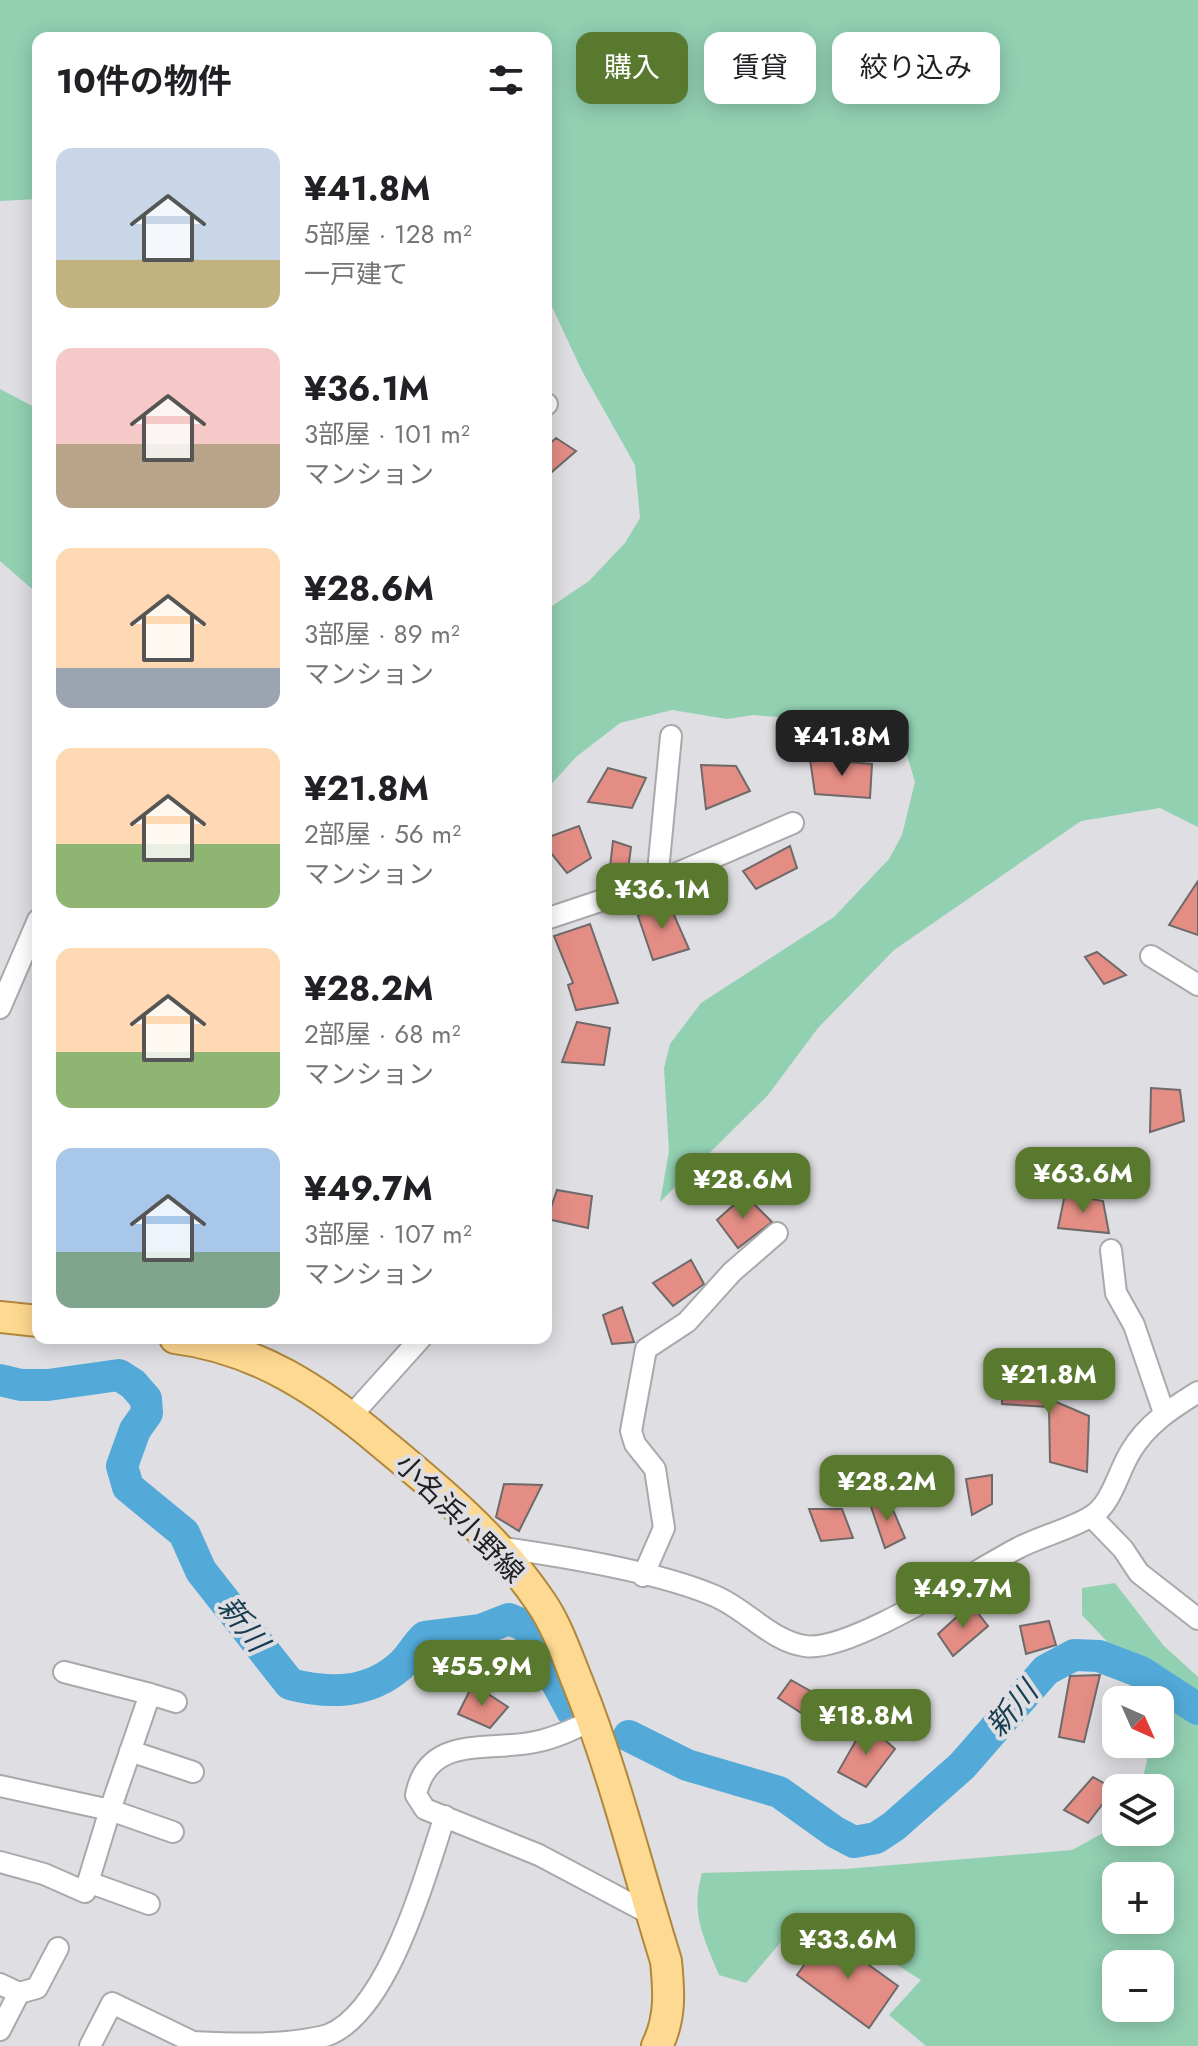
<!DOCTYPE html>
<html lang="ja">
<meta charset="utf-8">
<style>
body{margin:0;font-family:Jost,"Noto Sans JP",sans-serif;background:#f2f2f2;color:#202124;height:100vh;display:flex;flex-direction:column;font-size:30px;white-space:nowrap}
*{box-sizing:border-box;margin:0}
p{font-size:26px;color:#757577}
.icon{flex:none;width:44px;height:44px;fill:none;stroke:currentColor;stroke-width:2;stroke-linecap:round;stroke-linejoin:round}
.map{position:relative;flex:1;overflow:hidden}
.drawer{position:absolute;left:32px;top:32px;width:520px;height:1312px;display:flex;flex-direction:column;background:#fff;border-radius:16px;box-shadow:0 4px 20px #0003}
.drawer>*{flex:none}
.top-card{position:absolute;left:576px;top:32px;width:502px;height:72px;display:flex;gap:16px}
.needle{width:52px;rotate:135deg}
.tools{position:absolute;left:1102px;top:1686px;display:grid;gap:16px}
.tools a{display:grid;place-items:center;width:72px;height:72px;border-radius:16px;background:#fff;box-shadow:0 4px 20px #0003;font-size:40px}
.price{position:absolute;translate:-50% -68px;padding:0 18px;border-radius:16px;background:#59792f;color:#fff;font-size:26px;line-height:52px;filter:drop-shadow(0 2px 4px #0008)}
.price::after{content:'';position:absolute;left:50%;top:48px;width:24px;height:18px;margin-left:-12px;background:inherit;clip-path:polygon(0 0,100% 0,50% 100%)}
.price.on{background:#222;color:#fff}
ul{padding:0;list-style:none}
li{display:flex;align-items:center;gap:24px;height:200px;padding:0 24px}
li span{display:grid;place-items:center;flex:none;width:224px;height:160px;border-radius:16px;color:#555}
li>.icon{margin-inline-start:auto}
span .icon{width:96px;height:96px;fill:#fffc;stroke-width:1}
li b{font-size:34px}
h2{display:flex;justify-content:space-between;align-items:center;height:96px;padding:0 24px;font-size:34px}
.tag{padding:0 28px;border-radius:16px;background:#fff;box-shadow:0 4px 20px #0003;font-size:28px;line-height:72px}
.tag.on{background:#59792f;color:#fff}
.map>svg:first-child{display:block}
.green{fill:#92d0b2;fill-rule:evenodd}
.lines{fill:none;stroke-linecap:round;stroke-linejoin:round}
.river{stroke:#53aad9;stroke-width:32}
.building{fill:#e48d85;stroke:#6e6a6a;stroke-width:2}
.street-casing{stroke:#a9a8ab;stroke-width:24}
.primary-casing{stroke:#b0883b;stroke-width:34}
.street{stroke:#fff;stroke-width:20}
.primary{stroke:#fed991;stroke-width:30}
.labels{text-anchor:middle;stroke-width:8;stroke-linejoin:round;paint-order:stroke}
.street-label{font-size:28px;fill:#212122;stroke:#dfdee2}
.water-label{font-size:30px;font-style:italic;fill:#173d51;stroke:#dfdee2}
</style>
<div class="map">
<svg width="1198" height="2046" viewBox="0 0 1198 2046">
<rect width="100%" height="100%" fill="#dfdee2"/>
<path class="green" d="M0 0H1198V827L1160 808 1081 821 894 950 818 1028 768 1095 660 1202 669 1151 664 1068 670 1044 701 1003 834 917 889 859 902 835 915 782 907 755 866 724 753 715 727 719 672 710 620 723 576 757 546 790V610L589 581 625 543 640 518 635 465 582 371 546 294V38H38V199L0 201Z
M0 389 38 409V594L0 561Z
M1115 1583 1163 1645 1198 1677V2046H926L889 2015 921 1980 826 1920 781 1942 746 1983 719 1975C704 1938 690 1914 702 1873L845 1869 1072 1850 1116 1826V1832H1160V1788H1140L1147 1761 1146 1744H1160V1700H1135L1118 1653 1082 1615V1588ZM1116 1876H1160V1920H1116ZM1116 1964H1160V2008H1116Z"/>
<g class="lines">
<path class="river" d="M0 1380 21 1385H48L119 1375 133 1384 146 1399 147 1413 135 1430 122 1466 128 1487 184 1533 201 1571 290 1684C327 1694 369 1694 400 1666 410 1658 415 1646 425 1637L481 1630 509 1619 526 1626 572 1711
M629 1736 687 1765 779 1792 835 1832 854 1842 876 1838 894 1826 962 1766 1046 1670 1074 1655 1099 1656 1141 1672 1198 1709"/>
</g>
<path class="building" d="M556 438 576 451 546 477V447Z
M810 759 872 764 870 798 815 794Z
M701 765 736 766 750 791 706 809Z
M608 768 646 778 632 808 588 802Z
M579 826 591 858 567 873 546 847V838Z
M613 841 631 847 627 878 622 880 609 875Z
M790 846 797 868 756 889 743 871Z
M1198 881V935L1169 925Z
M666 897 689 949 653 960 638 916Z
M590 924 618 1003 576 1010 568 985 573 983 554 936Z
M1097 952 1126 975 1104 984 1085 957Z
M577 1022 610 1028 604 1065 562 1062Z
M1151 1088 1180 1090 1184 1121 1150 1132Z
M557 1190 592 1196 588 1228 547 1219Z
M1065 1194 1103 1201 1109 1233 1058 1228Z
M745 1195 772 1222 738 1248 717 1220Z
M691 1260 704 1284 673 1306 653 1283Z
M622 1307 634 1342 612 1344 603 1315Z
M1001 1361 1041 1371 1040 1395 1089 1416 1087 1472 1050 1462 1049 1407 1002 1404Z
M992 1475V1504L972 1515 966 1479Z
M504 1484 542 1485 519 1531 496 1517Z
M869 1501 890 1503 905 1538 885 1548Z
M809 1509H842L853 1538 821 1541Z
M971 1604 988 1626 953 1656 938 1634Z
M1049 1621 1056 1645 1026 1654 1020 1626Z
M1100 1675 1084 1742 1059 1737 1070 1676Z
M791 1680 826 1700 806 1716 778 1698Z
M473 1684 508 1707 490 1728 458 1714Z
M866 1723 895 1749 866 1787 838 1772Z
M1093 1777 1114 1789 1088 1823 1064 1810Z
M826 1934 898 1986 869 2028 797 1975Z"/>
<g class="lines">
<g class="street-casing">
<path id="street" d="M546 405 547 404
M657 882 671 736
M546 919 657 882 793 823
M1151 956 1198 985
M0 1008 38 920
M1111 1250 1116 1293 1134 1325 1164 1413
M351 1416 421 1338
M1092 1517 1123 1549 1139 1573 1198 1619
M497 1547C561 1556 657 1571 715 1596 746 1609 771 1641 805 1646 849 1653 974 1571 1018 1548 1041 1536 1068 1530 1090 1517 1112 1505 1118 1471 1131 1451 1147 1424 1172 1408 1198 1392
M643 1576 664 1528 655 1469 635 1444 631 1431 646 1349 687 1322 732 1272 777 1233
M150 1694 176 1702
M593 1720C574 1729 555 1738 535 1742 488 1752 428 1734 416 1795L425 1809 539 1855 652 1915
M130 1751 193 1772
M0 1786 110 1810 150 1694 64 1672
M0 1862 44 1874 85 1892 110 1810 173 1832
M88 1882 149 1904
M0 1984 19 1993 0 2030
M19 1993 37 1988 58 1948
M90 2046 112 2003 193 2042
M191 2046 193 2042C236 2044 288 2046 328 2035 389 2011 425 1875 445 1816"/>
</g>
<g class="primary-casing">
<path id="primary" d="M0 1317 38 1321
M175 1338C256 1348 321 1391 382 1443 439 1490 498 1539 540 1601 557 1625 567 1656 578 1683 614 1773 637 1868 666 1961 669 1991 671 2018 657 2046"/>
</g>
<use href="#street" class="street"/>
<use href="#primary" class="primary"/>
</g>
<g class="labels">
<g class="street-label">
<text transform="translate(460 1518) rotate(45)" y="10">小名浜小野線</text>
</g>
<g class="water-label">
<text transform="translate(243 1624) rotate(52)" y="10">新川</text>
<text transform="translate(1012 1709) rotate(-49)" y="10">新川</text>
</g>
</g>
</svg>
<div class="tools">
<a><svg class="needle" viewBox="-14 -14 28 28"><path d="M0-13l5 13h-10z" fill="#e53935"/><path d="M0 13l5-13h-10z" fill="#757577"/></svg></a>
<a><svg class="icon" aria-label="layers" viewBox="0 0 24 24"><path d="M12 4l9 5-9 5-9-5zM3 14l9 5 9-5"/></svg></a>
<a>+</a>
<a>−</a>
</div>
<b class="price on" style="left:842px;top:778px">¥41.8M</b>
<b class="price" style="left:662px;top:931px">¥36.1M</b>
<b class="price" style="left:1083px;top:1215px">¥63.6M</b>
<b class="price" style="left:743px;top:1221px">¥28.6M</b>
<b class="price" style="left:1049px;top:1416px">¥21.8M</b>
<b class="price" style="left:887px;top:1523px">¥28.2M</b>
<b class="price" style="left:963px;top:1630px">¥49.7M</b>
<b class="price" style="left:482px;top:1708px">¥55.9M</b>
<b class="price" style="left:866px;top:1757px">¥18.8M</b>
<b class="price" style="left:848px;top:1981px">¥33.6M</b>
<div class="top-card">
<a class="tag on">購入</a>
<a class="tag">賃貸</a>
<a class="tag">絞り込み</a>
</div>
<section class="drawer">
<h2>10件の物件<svg class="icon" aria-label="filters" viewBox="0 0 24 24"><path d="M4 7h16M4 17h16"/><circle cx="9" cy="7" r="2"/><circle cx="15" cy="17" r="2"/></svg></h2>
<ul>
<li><span style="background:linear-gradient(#c9d6e8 70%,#c2b280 0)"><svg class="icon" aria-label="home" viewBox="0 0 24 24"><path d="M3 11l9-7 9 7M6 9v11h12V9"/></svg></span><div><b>¥41.8M</b><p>5部屋 · 128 m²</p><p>一戸建て</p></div></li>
<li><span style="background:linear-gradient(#f6c9c9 60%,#b9a48a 0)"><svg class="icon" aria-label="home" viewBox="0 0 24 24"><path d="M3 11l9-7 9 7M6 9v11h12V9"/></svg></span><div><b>¥36.1M</b><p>3部屋 · 101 m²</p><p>マンション</p></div></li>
<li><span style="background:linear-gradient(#ffd9b3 75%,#9aa5b1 0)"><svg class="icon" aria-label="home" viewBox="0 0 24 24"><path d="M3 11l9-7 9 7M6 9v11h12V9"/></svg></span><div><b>¥28.6M</b><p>3部屋 · 89 m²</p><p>マンション</p></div></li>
<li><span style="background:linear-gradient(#ffd9b3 60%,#8fb573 0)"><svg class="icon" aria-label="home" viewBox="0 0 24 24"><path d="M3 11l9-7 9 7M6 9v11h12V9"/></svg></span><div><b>¥21.8M</b><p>2部屋 · 56 m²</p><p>マンション</p></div></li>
<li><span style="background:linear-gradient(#ffd9b3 65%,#8fb573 0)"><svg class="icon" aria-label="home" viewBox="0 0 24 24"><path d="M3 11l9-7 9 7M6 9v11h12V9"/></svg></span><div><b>¥28.2M</b><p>2部屋 · 68 m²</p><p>マンション</p></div></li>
<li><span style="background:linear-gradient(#a9c7e8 65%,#7fa58c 0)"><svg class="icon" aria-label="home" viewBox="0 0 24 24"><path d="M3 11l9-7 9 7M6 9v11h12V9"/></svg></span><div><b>¥49.7M</b><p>3部屋 · 107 m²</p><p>マンション</p></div></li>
</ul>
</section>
</div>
